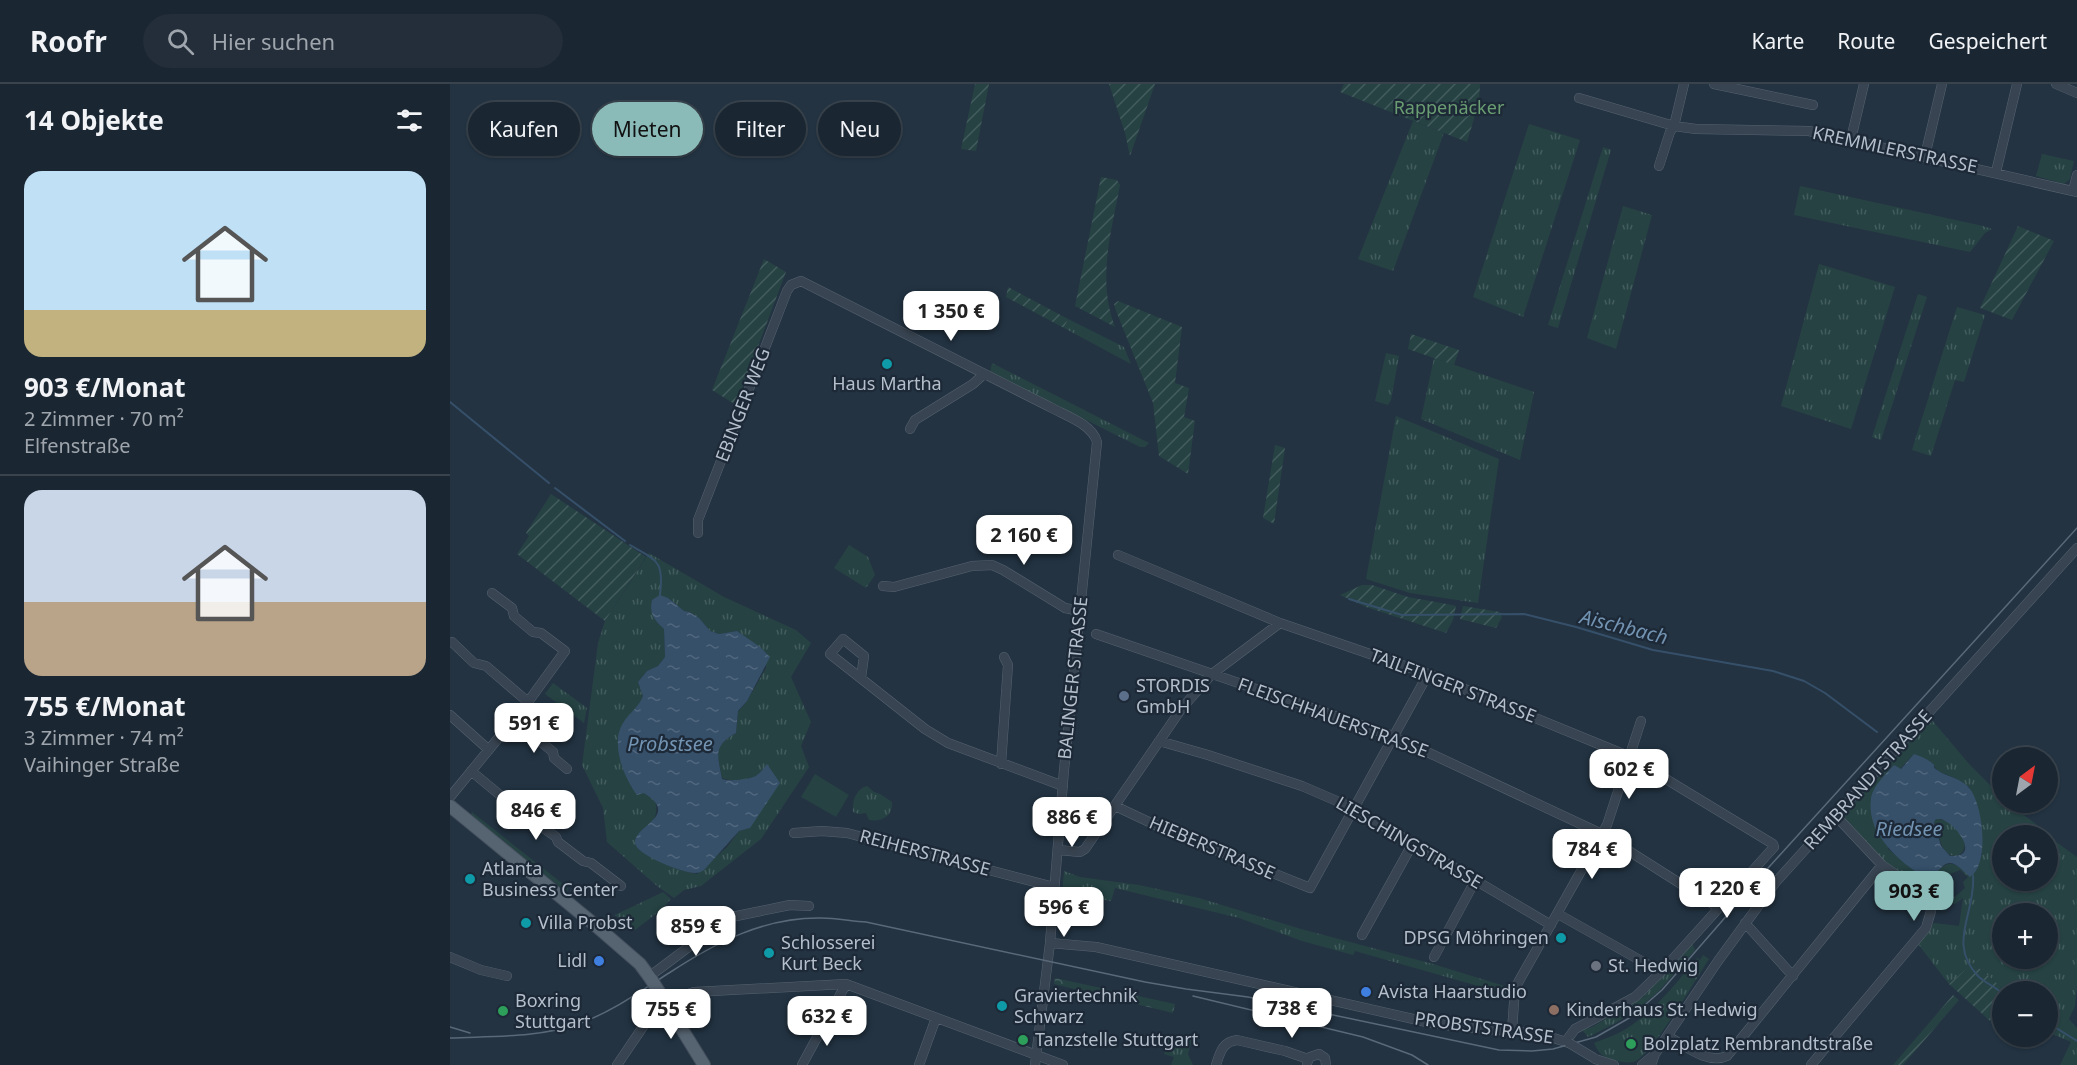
<!DOCTYPE html>
<html lang="de">
<meta charset="utf-8">
<style>
body{margin:0;font-family:"Noto Sans",sans-serif;background:#232e3a;color:#f1f3f6;height:100vh;display:flex;flex-direction:column;font-size:22px;white-space:nowrap}
*{box-sizing:border-box;margin:0}
p{font-size:20px;color:#9fa5ac}
.icon{flex:none;width:33px;height:33px;fill:none;stroke:currentColor;stroke-width:2;stroke-linecap:round;stroke-linejoin:round}
.map{position:relative;flex:1;overflow:hidden}
.side{display:flex;flex-direction:column;background:#1a2632;width:450px}
.side>*{flex:none}
.hud{position:absolute;left:18px;top:18px;width:570px;height:54px;display:flex;gap:12px}
.needle{width:39px;rotate:32deg}
.buttons{position:absolute;left:1542px;top:663px;display:grid;gap:12px}
.buttons a{display:grid;place-items:center;width:66px;height:66px;border-radius:50%;background:#1a2632;box-shadow:0 2px 4px #0004,0 0 0 2px #38434d;font-size:30px}
.price{position:absolute;translate:-50% -51px;padding:0 14px;border-radius:12px;background:#fff;color:#222;font-size:20px;line-height:39px;filter:drop-shadow(0 2px 3px #0008)}
.price::after{content:'';position:absolute;left:50%;top:36px;width:18px;height:14px;margin-left:-9px;background:inherit;clip-path:polygon(0 0,100% 0,50% 100%)}
.price.on{background:#8bbbb9;color:#111}
ul{padding:0;list-style:none}
li{display:grid;align-content:center;gap:12px;height:318px;padding:0 24px}
li+li{border-top:2px solid #38434d}
li span{display:grid;place-items:center;height:186px;border-radius:18px;color:#555}
li>.icon{margin-inline-start:auto}
span .icon{width:108px;height:108px;fill:#fffc;stroke-width:1}
li b{font-size:26px}
h2{display:flex;justify-content:space-between;align-items:center;height:72px;padding:0 24px;font-size:26px}
.chip{padding:0 21px;border-radius:27px;background:#1a2632;box-shadow:0 2px 4px #0004,0 0 0 2px #38434d;font-size:21px;line-height:54px}
.chip.on{background:#8bbbb9;color:#111}
header{display:flex;align-items:center;gap:36px;box-sizing:border-box;height:84px;padding:0 30px;background:#1a2632;border-bottom:2px solid #38434d}
header strong{font-size:28px}
nav{display:flex;gap:33px;margin-inline-start:auto;font-size:21px}
.search{width:420px;height:54px;background:#232e3a;display:flex;align-items:center;gap:15px;box-sizing:border-box;padding:0 21px;border-radius:33px;color:#9fa5ac;font-size:22px}
main{display:flex;flex:1;min-height:0}
.map>svg:first-child{display:block}
.grass{fill:url(#grass-tufts);fill-rule:evenodd}
.forest{fill:url(#forest-crowns)}
.garden{fill:url(#garden-furrows)}
.pitch{fill:#264243}
.water{fill:url(#water-ripples);fill-rule:evenodd}
.lines{fill:none;stroke-linecap:round;stroke-linejoin:round}
.stream{stroke:#36506a;stroke-width:2}
.minor-casing{stroke:#56626f;stroke-width:10}
.major-casing{stroke:#45505e;stroke-width:14}
.minor{stroke:#384451;stroke-width:9}
.major{stroke:#566471;stroke-width:12}
.tram{stroke:#5a6979;stroke-width:1.5}
.minor-bridge-casing{stroke:#56626f;stroke-width:10;stroke-linecap:butt}
.major-bridge-casing{stroke:#45505e;stroke-width:14;stroke-linecap:butt}
.minor-bridge{stroke:#384451;stroke-width:9}
.major-bridge{stroke:#566471;stroke-width:12}
.culture-dot{fill:#0f9aa8;stroke:#1d2937;stroke-width:2}
.service-dot{fill:#5c6f8a;stroke:#1d2937;stroke-width:2}
.shop-dot{fill:#3f7fe0;stroke:#1d2937;stroke-width:2}
.worship-dot{fill:#6b7280;stroke:#1d2937;stroke-width:2}
.education-dot{fill:#8d6e63;stroke:#1d2937;stroke-width:2}
.leisure-dot{fill:#2e9e5b;stroke:#1d2937;stroke-width:2}
.labels{text-anchor:middle;stroke-width:4.5;stroke-linejoin:round;paint-order:stroke}
.park-label{font-size:18px;fill:#6a9e72;stroke:#1d2937}
.street-label{font-size:18px;fill:#b5bfcc;stroke:#1d2937}
.poi-label{font-size:18px;fill:#b5bfcc;stroke:#1d2937;text-anchor:start}
.water-label{font-size:20px;font-style:italic;fill:#7293b1;stroke:#1d2937}
</style>
<header>
<strong>Roofr</strong>
<div class="search"><svg class="icon" aria-label="search" viewBox="0 0 24 24"><circle cx="10" cy="10" r="6"/><path d="M15 15l6 6"/></svg>Hier suchen</div>
<nav><a>Karte</a><a>Route</a><a>Gespeichert</a></nav>
</header>
<main>
<section class="side">
<h2>14 Objekte<svg class="icon" aria-label="filters" viewBox="0 0 24 24"><path d="M4 7h16M4 17h16"/><circle cx="9" cy="7" r="2"/><circle cx="15" cy="17" r="2"/></svg></h2>
<ul>
<li><span style="background:linear-gradient(#bfe0f5 75%,#c2b280 0)"><svg class="icon" aria-label="home" viewBox="0 0 24 24"><path d="M3 11l9-7 9 7M6 9v11h12V9"/></svg></span><div><b>903 €/Monat</b><p>2 Zimmer · 70 m²</p><p>Elfenstraße</p></div></li>
<li><span style="background:linear-gradient(#c9d6e8 60%,#b9a48a 0)"><svg class="icon" aria-label="home" viewBox="0 0 24 24"><path d="M3 11l9-7 9 7M6 9v11h12V9"/></svg></span><div><b>755 €/Monat</b><p>3 Zimmer · 74 m²</p><p>Vaihinger Straße</p></div></li>
</ul>
</section>
<div class="map">
<svg width="1627" height="981" viewBox="0 0 1627 981">
<defs>
<pattern id="grass-tufts" width="24" height="20" patternUnits="userSpaceOnUse" patternTransform="scale(1.5)"><rect width="24" height="20" fill="#264243"/><path d="M3 7l-1-3M5 7V3M7 7l1-3M15 17l-1-3M17 17v-4M19 17l1-3" fill="none" stroke="#435c5d"/></pattern>
<pattern id="forest-crowns" width="20" height="18" patternUnits="userSpaceOnUse" patternTransform="scale(1.5)"><rect width="20" height="18" fill="#264243"/><path d="M2 6a3 3 0 1 1 6 0M12 15a3 3 0 1 1 6 0" fill="none" stroke="#435c5d"/></pattern>
<pattern id="garden-furrows" width="10" height="10" patternUnits="userSpaceOnUse" patternTransform="scale(1.5)"><rect width="10" height="10" fill="#264243"/><path d="M-1 1l2-2M0 10L10 0M9 11l2-2" fill="none" stroke="#435c5d"/></pattern>
<pattern id="water-ripples" width="26" height="14" patternUnits="userSpaceOnUse" patternTransform="scale(1.5)"><rect width="26" height="14" fill="#36506a"/><path d="M2 4q2-2 4 0t4 0M15 11q2-2 4 0t4 0" fill="none" stroke="#51677e"/></pattern>
</defs>
<rect width="100%" height="100%" fill="#233342"/>
<path class="grass" d="M963 37 994 49 943 187 908 175Z
M1079 40 1130 56 1073 233 1023 213Z
M1153 63 1161 66 1108 244 1098 241Z
M1592 70 1624 77 1620 95 1614 100 1586 92Z
M1350 102 1533 142 1542 145 1535 149 1520 168 1344 131Z
M1173 122 1202 131 1166 265 1137 254Z
M1369 180 1445 203 1401 345 1331 322Z
M1468 210 1477 213 1431 356 1422 353Z
M1507 223 1535 231 1514 298 1505 296 1481 372 1462 366Z
M618 235 674 263 681 280 614 244Z
M936 269 949 272 941 316 938 321 925 317Z
M984 274 1084 308 1070 376 971 335Z
M542 279 699 359 695 363H690L540 288Z
M946 332 1049 375 1028 519 960 509 916 495Z
M399 461 418 473 425 491 416 504 384 484Z
M199 469 274 513 346 546 361 559 341 593 361 638 351 662 359 683 311 755 251 802 234 806 224 814 207 802 157 758 153 724 132 681 148 559 155 537ZM218 514 234 527 239 528 249 534 260 547 269 550 287 547 316 569V584L297 617 288 628 286 649C261 663 268 672 272 694 285 699 300 696 311 689L300 744 289 747 277 763 247 790C226 786 206 777 188 765L193 745C206 739 208 728 205 715L194 708 182 704 176 688 173 639 191 618 193 612 188 598 197 587 208 582 215 573 214 545 204 535Z
M103 599 137 624 134 639 95 610Z
M1481 635 1520 681 1552 713V718L1558 719 1603 753 1602 755 1627 773V902L1625 922 1619 935 1627 944V981H1610L1621 958 1598 948V908L1556 907 1523 879 1499 900 1468 860 1484 839 1509 842 1513 814 1505 820 1493 816 1506 812 1515 804 1513 798 1518 793 1510 786 1490 794 1480 806 1437 780 1393 732ZM1464 670 1481 678 1488 687 1507 695 1520 704 1532 771 1513 787C1505 777 1496 778 1488 787L1461 784 1438 765 1444 681 1450 685ZM1552 752H1598V796H1552ZM1552 830H1598V874H1552Z
M417 702 424 708 430 710 442 718C443 732 432 738 419 736L416 729 409 730 403 728C402 717 406 705 417 702Z
M22 728 118 804 117 808 35 744 21 730Z
M1486 735C1493 735 1498 737 1504 742 1528 762 1506 783 1494 765 1489 758 1488 746 1484 738Z
M614 787 630 793 689 801 749 814 851 845 983 880 1061 904 1060 911 905 867 903 871 852 857 789 834 665 804 661 817 612 809Z
M213 808 221 815 211 826 185 846 165 831Z
M1242 859 1245 866 1209 907 1195 919 1166 939 1138 953 1132 946 1142 943 1193 913Z
M1253 871 1259 875C1247 893 1200 975 1183 978 1175 980 1158 975 1152 971 1149 969 1146 963 1144 959 1157 954 1171 949 1182 941 1208 923 1227 898 1247 874L1250 876Z
M718 950 742 955 738 970 743 981H721L724 973 714 970Z"/>
<path class="forest" d="M605 894 725 920 723 929 604 900Z"/>
<path class="garden" d="M525 0H539L526 67 511 65Z
M659 0H705L680 72 675 49Z
M894 0H1030L1029 18 1017 58 890 8Z
M651 93 667 96 670 101C661 150 647 195 665 243L625 222Z
M1568 142 1604 157 1562 236 1530 224Z
M314 175 336 188 286 321 262 306Z
M558 203 618 235 614 244 556 213Z
M668 217 732 243 725 299 739 304 734 333 745 337 738 390 709 372 703 319 666 227 664 220Z
M961 250 1009 266 1004 281 958 265Z
M825 361 835 364 824 440 813 434Z
M101 410 196 473 155 537 67 470 79 452 76 449Z
M912 501H922L958 513 1002 521 1006 522 1003 536 996 549 916 523 890 511Z
M1013 522 1050 528 1052 533 1046 544 1010 535Z
M1523 879 1556 907 1552 908V941L1549 945 1499 900Z
M1503 911 1509 916 1453 981H1443Z"/>
<path class="pitch" d="M365 690 399 711 386 733 351 713Z"/>
<path class="water" d="M210 511 218 514 234 527 239 528 249 534 260 547 269 550 287 547 310 563 320 573 297 617 288 627 286 649C262 662 268 672 272 695 278 697 281 696 287 696 304 694 307 694 317 680L330 699 300 744 289 747 254 786C251 788 249 789 245 789 233 789 186 771 185 759 184 741 231 732 194 709L187 711C174 694 160 659 173 639 179 629 189 623 193 612L188 598 197 587 208 582 215 573 214 545C204 536 199 530 202 516Z
M1464 670C1470 672 1477 675 1481 678 1488 684 1480 680 1487 686 1497 693 1512 694 1520 705 1533 722 1540 780 1520 793 1504 779 1499 770 1483 794 1474 794 1466 788 1458 782 1438 766 1417 743 1421 715 1422 703 1436 690 1444 681L1451 685ZM1491 735C1508 741 1531 774 1500 772L1491 762 1484 738 1486 735Z"/>
<g class="lines">
<path class="stream" d="M0 318 99 399
M105 404 175 457
M180 461C208 477 214 477 210 511
M899 515 952 531 1074 530 1126 543 1203 566 1323 587 1354 597 1375 609 1427 648
M1523 792C1526 829 1496 860 1529 893 1536 899 1545 903 1552 909
M1598 939 1627 957"/>
<g class="minor-casing">
<path id="minor" d="M1234 0 1224 42 1246 45 1359 47 1627 108
M1264 0 1363 21
M1606 0 1627 9
M1129 14 1224 42 1220 48 1209 82
M1401 55 1414 0
M1475 72 1492 0
M1546 88 1567 0
M1623 107 1627 91
M460 345 465 336 523 300 534 290
M248 449V436L337 207 341 201 351 197 600 323C616 332 642 340 647 358L614 686 600 859 585 981
M668 471 830 539 978 590 1178 672 1323 760 1324 763 1211 888 1185 913 1125 945 1116 957
M433 502 444 503 522 482 542 481 553 486 615 524 630 527
M646 550 943 652 1152 750 1269 824
M2 558 24 579 36 582 78 618
M411 594 414 572 393 555 380 570 475 645 498 659 613 702
M0 631 39 666
M64 635 103 668 104 674 117 685
M709 657 758 671 852 702 903 724 1101 841
M551 680 558 581 554 573
M21 687 56 716C62 717 69 722 71 728L106 753 108 758 133 777 141 779 171 802
M0 713 78 618 115 567 91 549 83 548 64 532 62 524 42 509
M665 722 716 746 860 804 978 590
M344 749 372 747 397 749 604 803
M608 766 630 768 635 765 732 624 762 590 830 539
M1108 830 1211 888
M1295 839 1343 892
M912 851 963 759
M600 859 646 863 981 939 1010 943 1088 949 1119 959
M0 873 31 886 57 892
M984 873 1025 797
M200 892 236 865 267 836 340 821 359 822
M216 918 244 908 396 900 613 981
M1062 947 1065 904 1157 741 1191 637
M1217 952C1234 961 1258 981 1277 972L1432 781
M1145 975 1164 981
M857 979 860 973 869 970 875 974 876 981
M167 981 201 931
M352 981 396 900
M469 981 486 934
M766 981C770 969 772 958 787 956L835 967 858 975
M1192 981 1205 970
M1201 981 1205 970 1268 877 1325 799 1627 464
M1361 981 1476 844 1481 827 1479 819 1474 810 1432 781 1385 731"/>
</g>
<g class="major-casing">
<path id="major" d="M0 722 145 841 190 880 201 895
M209 908 254 981"/>
</g>
<use href="#minor" class="minor"/>
<use href="#major" class="major"/>
<path class="tram" d="M743 912 913 953 962 971 978 981
M0 943 20 949
M0 954C44 952 89 954 131 939 163 927 191 907 219 889 265 859 314 833 371 834 386 834 401 837 416 838L695 898 736 905 798 913 1049 966 1082 967 1103 965 1146 953 1181 933 1212 906 1319 783 1627 444"/>
<g class="minor-bridge-casing">
<path id="minor-bridge" d="M1119 959 1144 974"/>
</g>
<g class="major-bridge-casing">
<path id="major-bridge" d="M201 895 209 908"/>
</g>
<use href="#minor-bridge" class="minor-bridge"/>
<use href="#major-bridge" class="major-bridge"/>
</g>
<g class="culture-dot">
<circle cx="437" cy="280" r="6"/>
<circle cx="20" cy="795" r="6"/>
<circle cx="76" cy="839" r="6"/>
<circle cx="1111" cy="854" r="6"/>
<circle cx="319" cy="869" r="6"/>
<circle cx="552" cy="922" r="6"/>
</g>
<circle class="service-dot" cx="674" cy="612" r="6"/>
<g class="shop-dot">
<circle cx="149" cy="877" r="6"/>
<circle cx="916" cy="908" r="6"/>
</g>
<circle class="worship-dot" cx="1146" cy="882" r="6"/>
<circle class="education-dot" cx="1104" cy="926" r="6"/>
<g class="leisure-dot">
<circle cx="53" cy="927" r="6"/>
<circle cx="573" cy="956" r="6"/>
<circle cx="1181" cy="960" r="6"/>
</g>
<g class="labels">
<g class="park-label">
<text x="999" y="30">Rappenäcker</text>
</g>
<g class="street-label">
<text transform="translate(1445 66) rotate(12)" y="6">KREMMLERSTRASSE</text>
<text transform="translate(293 321) rotate(-69)" y="6">EBINGER WEG</text>
<text transform="translate(623 594) rotate(-84)" y="6">BALINGER STRASSE</text>
<text transform="translate(1003 602) rotate(21)" y="6">TAILFINGER STRASSE</text>
<text transform="translate(883 634) rotate(20)" y="6">FLEISCHHAUERSTRASSE</text>
<text transform="translate(1418 696) rotate(-48)" y="6">REMBRANDTSTRASSE</text>
<text transform="translate(959 759) rotate(30)" y="6">LIESCHINGSTRASSE</text>
<text transform="translate(762 764) rotate(23)" y="6">HIEBERSTRASSE</text>
<text transform="translate(475 769) rotate(15)" y="6">REIHERSTRASSE</text>
<text transform="translate(1034 944) rotate(8)" y="6">PROBSTSTRASSE</text>
</g>
<g class="poi-label">
<text x="437" y="306" text-anchor="middle">Haus Martha</text>
<text x="686" y="608">STORDIS<tspan x="686" dy="21">GmbH</tspan></text>
<text x="32" y="791">Atlanta<tspan x="32" dy="21">Business Center</tspan></text>
<text x="88" y="845">Villa Probst</text>
<text x="1099" y="860" text-anchor="end">DPSG Möhringen</text>
<text x="331" y="865">Schlosserei<tspan x="331" dy="21">Kurt Beck</tspan></text>
<text x="137" y="883" text-anchor="end">Lidl</text>
<text x="1158" y="888">St. Hedwig</text>
<text x="928" y="914">Avista Haarstudio</text>
<text x="564" y="918">Graviertechnik<tspan x="564" dy="21">Schwarz</tspan></text>
<text x="65" y="923">Boxring<tspan x="65" dy="21">Stuttgart</tspan></text>
<text x="1116" y="932">Kinderhaus St. Hedwig</text>
<text x="585" y="962">Tanzstelle Stuttgart</text>
<text x="1193" y="966">Bolzplatz Rembrandtstraße</text>
</g>
<g class="water-label">
<text transform="translate(1174 543) rotate(14)" y="7">Aischbach</text>
<text x="220" y="667">Probstsee</text>
<text x="1459" y="752">Riedsee</text>
</g>
</g>
</svg>
<div class="buttons">
<a><svg class="needle" viewBox="-14 -14 28 28"><path d="M0-13l5 13h-10z" fill="#e53935"/><path d="M0 13l5-13h-10z" fill="#9fa5ac"/></svg></a>
<a><svg class="icon" aria-label="locate" viewBox="0 0 24 24"><circle cx="12" cy="12" r="6"/><path d="M12 2v4M12 18v4M2 12h4M18 12h4"/></svg></a>
<a>+</a>
<a>−</a>
</div>
<b class="price" style="left:501px;top:258px">1 350 €</b>
<b class="price" style="left:574px;top:482px">2 160 €</b>
<b class="price" style="left:84px;top:670px">591 €</b>
<b class="price" style="left:1179px;top:716px">602 €</b>
<b class="price" style="left:86px;top:757px">846 €</b>
<b class="price" style="left:622px;top:764px">886 €</b>
<b class="price" style="left:1142px;top:796px">784 €</b>
<b class="price" style="left:1277px;top:835px">1 220 €</b>
<b class="price on" style="left:1464px;top:838px">903 €</b>
<b class="price" style="left:614px;top:854px">596 €</b>
<b class="price" style="left:246px;top:873px">859 €</b>
<b class="price" style="left:842px;top:955px">738 €</b>
<b class="price" style="left:221px;top:956px">755 €</b>
<b class="price" style="left:377px;top:963px">632 €</b>
<div class="hud">
<a class="chip">Kaufen</a>
<a class="chip on">Mieten</a>
<a class="chip">Filter</a>
<a class="chip">Neu</a>
</div>
</div>
</main>
